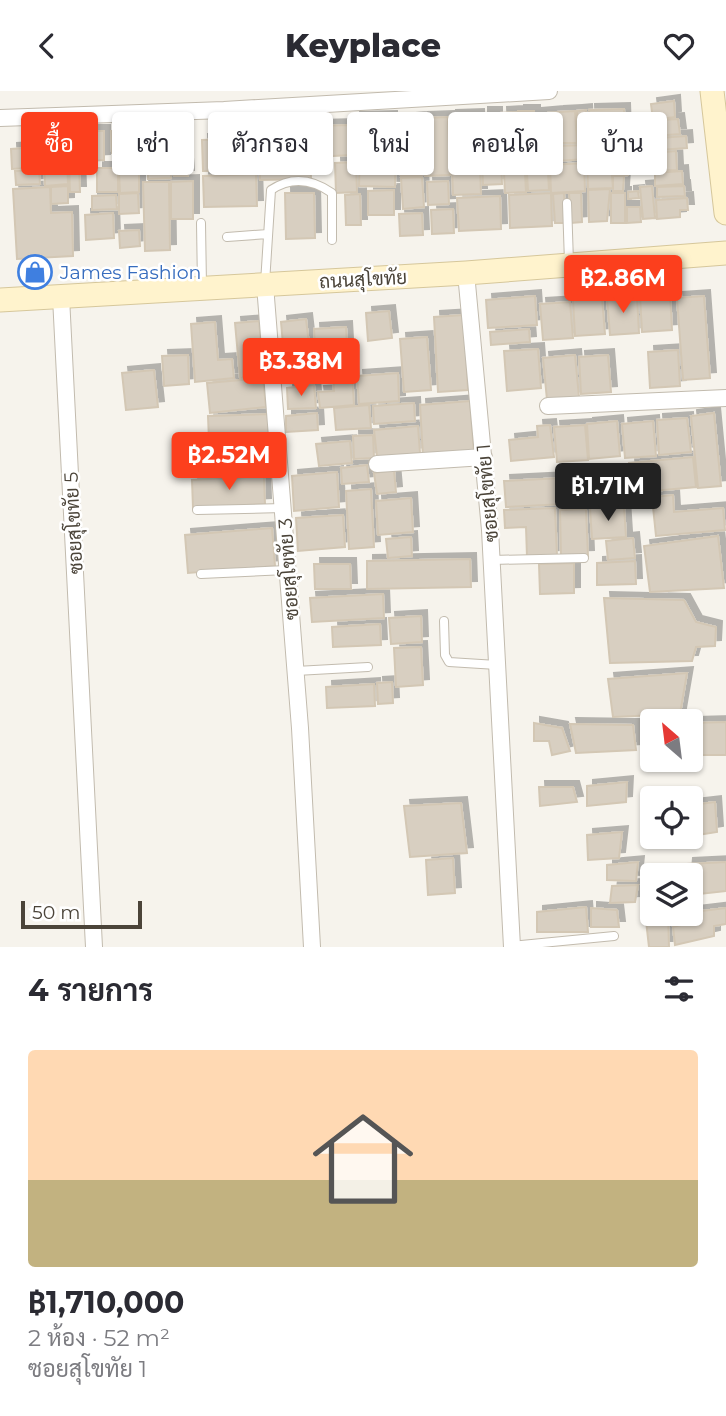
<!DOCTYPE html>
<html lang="th">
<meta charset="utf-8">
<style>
body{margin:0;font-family:Montserrat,Sarabun,sans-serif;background:#f7f7f7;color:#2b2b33;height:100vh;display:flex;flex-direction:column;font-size:26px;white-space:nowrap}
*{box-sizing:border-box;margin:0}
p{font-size:23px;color:#7c7c81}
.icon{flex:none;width:38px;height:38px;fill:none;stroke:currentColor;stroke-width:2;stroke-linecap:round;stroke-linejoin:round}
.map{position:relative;height:856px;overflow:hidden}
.drawer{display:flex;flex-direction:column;background:#fff;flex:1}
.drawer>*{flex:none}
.hud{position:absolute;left:21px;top:21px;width:684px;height:63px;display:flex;gap:14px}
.needle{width:46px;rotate:332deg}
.tools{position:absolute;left:640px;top:618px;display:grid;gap:14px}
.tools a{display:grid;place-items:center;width:63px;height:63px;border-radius:7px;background:#fff;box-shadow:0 2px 5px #0004;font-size:35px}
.scale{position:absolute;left:21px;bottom:18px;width:121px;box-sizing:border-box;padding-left:7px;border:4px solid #4b4439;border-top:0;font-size:19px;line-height:24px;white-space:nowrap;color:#4b4439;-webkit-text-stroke:5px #fff;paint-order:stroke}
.price{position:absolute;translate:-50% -60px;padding:0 16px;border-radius:7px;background:#fc3f1d;color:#fff;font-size:23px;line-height:46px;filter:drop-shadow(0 2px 4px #0008)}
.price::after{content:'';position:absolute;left:50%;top:42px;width:21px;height:16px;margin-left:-10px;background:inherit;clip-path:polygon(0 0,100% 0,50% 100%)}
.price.current{background:#222;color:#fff}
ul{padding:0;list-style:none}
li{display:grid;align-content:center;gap:14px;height:371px;padding:0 28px}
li+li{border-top:2px solid #e1e1e2}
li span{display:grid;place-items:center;height:217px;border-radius:7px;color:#555}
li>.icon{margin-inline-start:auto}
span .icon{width:126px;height:126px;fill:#fffc;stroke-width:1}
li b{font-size:30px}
h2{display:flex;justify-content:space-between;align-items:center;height:84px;padding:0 28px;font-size:30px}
.chip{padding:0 24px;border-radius:7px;background:#fff;box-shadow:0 2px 5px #0004;font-size:24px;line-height:63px}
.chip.current{background:#fc3f1d;color:#fff}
header{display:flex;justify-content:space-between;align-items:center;height:91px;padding:0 28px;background:#fff;font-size:32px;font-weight:800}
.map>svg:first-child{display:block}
.building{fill:#d8cfc1;stroke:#d3c7b4;stroke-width:2;filter:url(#shadow)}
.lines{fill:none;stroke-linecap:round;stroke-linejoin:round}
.lane-casing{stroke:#c2bbae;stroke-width:10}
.street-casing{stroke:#c2bbae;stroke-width:18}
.secondary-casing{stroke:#d6c79b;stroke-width:25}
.lane{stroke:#fff;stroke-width:8}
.street{stroke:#fff;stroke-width:16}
.secondary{stroke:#fff3cd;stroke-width:23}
.labels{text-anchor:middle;stroke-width:5;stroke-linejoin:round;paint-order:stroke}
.shop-label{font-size:19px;fill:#366cbe;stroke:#fff;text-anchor:start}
.street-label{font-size:19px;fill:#4b4439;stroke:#fff}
</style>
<header><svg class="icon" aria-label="back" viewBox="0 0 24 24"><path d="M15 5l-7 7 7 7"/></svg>Keyplace<svg class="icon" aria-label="heart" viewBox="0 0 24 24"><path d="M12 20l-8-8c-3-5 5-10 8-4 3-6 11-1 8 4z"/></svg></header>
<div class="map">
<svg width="726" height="856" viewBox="0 0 726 856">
<defs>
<filter id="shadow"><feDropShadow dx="6" dy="-6" stdDeviation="0" flood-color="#0004"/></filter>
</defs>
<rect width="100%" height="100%" fill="#f6f3ec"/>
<path class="building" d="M674 10 675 26 653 29 651 13Z
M624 18 625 45 590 47 589 19Z
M586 19 588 50 579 51 577 20Z
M518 20H534V39H518Z
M575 20 577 52H560L558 21Z
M516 21V40H502L501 22Z
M557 21 558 40 536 42V23Z
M482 22H496V40L482 41Z
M478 24 481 103 453 104 450 25Z
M391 26 392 54 354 55V27Z
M448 26 450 84 425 85 422 27Z
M420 27 421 51 400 52 399 29Z
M678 28 680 43 656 45 655 37 662 36V29Z
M350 34 351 64 315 66 314 35Z
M146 38H165L166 58H146Z
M166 38H186V58H167Z
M144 39 145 60 112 62 111 40Z
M68 40H86V70H69Z
M87 40H104V69L87 70Z
M534 40V60H518V41Z
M501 43 502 66 482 67 481 44Z
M556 44V58L537 59V45Z
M686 45 687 57 659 59V47Z
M255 47 256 79 203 80 202 49Z
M310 48 311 88 260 89 259 50Z
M606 48 607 65 589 66 588 49Z
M658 50V61H645V51Z
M626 52 627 69 609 70 608 53Z
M420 54 422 84 401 85 399 55Z
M586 54V68L557 70 556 55Z
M40 56 41 76 12 78 11 58Z
M360 59 396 60 395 96 359 95Z
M171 60V87L148 88 147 61Z
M186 60 188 85H174L172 61Z
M676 60 677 79 655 80 654 62Z
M548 61 549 79 527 80 526 62Z
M632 61H645V71H632Z
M525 62 526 81 505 82 504 63Z
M48 63H60L61 69H67L68 93 45 95 44 71 49 70Z
M123 64H142V80H123Z
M587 67H606V72H628V84L612 85 613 97 588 98Z
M356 71 357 101 336 102 335 72Z
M482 71H501L502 93 483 94Z
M69 72H79L80 101H70Z
M584 72 585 100 551 102 550 74Z
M97 77H118V101H97Z
M39 79 40 93 16 94 15 80Z
M682 80 683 93 655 95V82Z
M139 81V101L120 102 119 82Z
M548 81 549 99 528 100 527 82Z
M525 82 526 101 505 102 504 83Z
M256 83 257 115 204 116 203 85Z
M613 85H624L623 100H613Z
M422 86 424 116 403 118 401 87Z
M193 90V128H171V91Z
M448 90 449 113 428 114 427 91Z
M143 91H169L170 159 145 160Z
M68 95V112L51 113V96Z
M652 95 655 127 643 128 640 96Z
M684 95 685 105 657 106V96Z
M50 96 51 122 72 121 73 165 17 168 13 98Z
M610 98 607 130 589 131 588 99Z
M394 99V124H368V100Z
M638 100 639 107 628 108V101Z
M138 102 139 122 119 123V103Z
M285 102H314L315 147 286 148Z
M551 102 552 135 510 137 509 104Z
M564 102 566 132H555L553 103Z
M569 102H581L582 131 571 132Z
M611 102H625V132H611Z
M360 103 361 134H346L345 104Z
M116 104 117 118 92 119V105Z
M500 105 501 138 459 140 457 107Z
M687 107 688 119H680V126L657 128 656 109Z
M627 116H640L641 131 627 132Z
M453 118 454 142 432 143 431 119Z
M113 122 114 147 86 149 85 124Z
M422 122 423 144 400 145 399 123Z
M139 139 140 155 120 157 119 140Z
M670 202 672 239 642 241 640 205Z
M535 205 537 234 488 237 486 209Z
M637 205 639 242 610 244 607 207Z
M704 205 710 287 683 289 677 207Z
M602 207 605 243 575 245 573 209Z
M570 211 573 247 543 249 540 213Z
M389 220 392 247 368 250 366 222Z
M464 224 468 299 438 301 434 226Z
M306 228 310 262 284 265 281 231Z
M259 230 264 285 240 287 235 232Z
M215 231 218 269 232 268 234 287 195 291 191 233Z
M346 236 348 271 316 274 314 238Z
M529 238 530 251 491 254 490 241Z
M427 246 431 299 404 301 400 248Z
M538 258 541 297 507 300 504 260Z
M678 259 680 295 650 297 648 261Z
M188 264 189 293 164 295 162 265Z
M575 264 579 306 547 309 543 267Z
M608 264 611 301 581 303 579 266Z
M311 271V289L282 290V272Z
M154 279 158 316 126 319 122 282Z
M352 281 354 314 320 317 318 301 334 300 333 283Z
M398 282 399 310 359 313 357 285Z
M263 287 266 316 210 322 207 292Z
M314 294 316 317 288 318 287 297Z
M470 310 474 362 423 366 420 314Z
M414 312 415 330 374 333 373 315Z
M369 314 371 337 336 339 334 317Z
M317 322 318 339 286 341V325Z
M714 322 721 395 698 397 691 325Z
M269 323 270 347 209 349 208 325Z
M687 327 691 361 659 364 657 329Z
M617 330 620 365 589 368 587 333Z
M653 330 656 365 625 367 622 333Z
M550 334 554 366 511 370 509 349 538 346 537 335Z
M585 334 588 369 557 371 554 336Z
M418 335 420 362 377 366 374 339Z
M373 344 374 367 354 368 353 345Z
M350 350 352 372 319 375 316 353Z
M693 366 696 396 631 402 629 372Z
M367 374 369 391 342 393 341 377Z
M394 379 396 401 377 403 374 382Z
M337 381 339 416 294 420 292 385Z
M621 384 623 410 506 416 504 390Z
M264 385 265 413 193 417 192 389Z
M371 398 374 456 349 458 346 400Z
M673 404 674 421 723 417 725 439 656 445 652 406Z
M411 407 413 441 378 444 376 410Z
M624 415 626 446 592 448 590 417Z
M555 417 557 465 527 466 526 436 505 437 504 419Z
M586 418 588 465 561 466 560 419Z
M343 424 345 456 298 460 296 427Z
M272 437 275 475 188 482 185 444Z
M718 445 724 497 650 501 644 455Z
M411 446 412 465 388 467 386 448Z
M633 447 635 467 608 469 606 450Z
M470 468 471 496 367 498V470Z
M635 470 636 493 597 494V472Z
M574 472V502L540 503 539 473Z
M314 473H350L351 498H315Z
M383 503 384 527 312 531 310 507Z
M604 507 684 509 696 531 716 536 715 555 696 556 692 570 610 572Z
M421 525 422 551 391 553 389 527Z
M380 533 381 554 333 556 332 536Z
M421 556 423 594 396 596 394 557Z
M687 582 680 623 613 626 608 588Z
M392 591 393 612 378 613 377 592Z
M374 593 375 615 327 617 326 596Z
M726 631V664H691V632Z
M534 632 562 637 570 660 552 664 549 650H534Z
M570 633 633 634 636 659 576 662Z
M650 634H653V663H650Z
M627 691 626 711 587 715V695Z
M539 696H573L577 711 540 715Z
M715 711 717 741 691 745V714Z
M461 712 467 762 410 766 404 715Z
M622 741 619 767 588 769 587 744Z
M453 767 455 802 428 804 426 769Z
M638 771 636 790 607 789V774Z
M726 771V800L691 804V784H686L687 773Z
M638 794 635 811 610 812 612 795Z
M644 812H653V822H668L669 856H649Z
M586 816 588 841H537V821Z
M591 817 617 819 619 836H591Z
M726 817V833L714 835V845L675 854 673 836 685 833V822Z"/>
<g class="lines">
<g class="lane-casing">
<path id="lane" d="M567 112 569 171
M201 132 202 195
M227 146 268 143
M265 192 271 99C292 85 312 88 332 102V149
M197 419 283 417
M492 469 584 467
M201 483 287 479
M444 530 445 564 449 571 497 574
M296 580 368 576
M511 855 614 845"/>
</g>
<g class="street-casing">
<path id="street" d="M0 27 224 19 549 0
M466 182 490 439 512 856
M265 194 300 637 312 856
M61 206 94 856
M548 315 726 307
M377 373 484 366"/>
</g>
<g class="secondary-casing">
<path id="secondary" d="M712 0 726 122
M0 209 466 182 726 162"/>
</g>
<use href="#lane" class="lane"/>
<use href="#street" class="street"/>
<use href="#secondary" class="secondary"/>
</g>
<defs>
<g id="shop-ring" transform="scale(1.75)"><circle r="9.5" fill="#fff" stroke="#3f7fe0" stroke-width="1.5"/><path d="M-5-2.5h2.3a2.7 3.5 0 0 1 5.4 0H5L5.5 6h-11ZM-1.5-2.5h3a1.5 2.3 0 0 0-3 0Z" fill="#3f7fe0"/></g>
</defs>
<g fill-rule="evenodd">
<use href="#shop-ring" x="35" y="181"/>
</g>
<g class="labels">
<g class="shop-label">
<text x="60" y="188">James Fashion</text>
</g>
<g class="street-label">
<text transform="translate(363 188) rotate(-3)" y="7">ถนนสุโขทัย</text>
<text transform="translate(487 402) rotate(-95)" y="7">ซอยสุโขทัย 1</text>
<text transform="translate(73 432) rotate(-93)" y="7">ซอยสุโขทัย 5</text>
<text transform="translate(288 478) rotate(-94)" y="7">ซอยสุโขทัย 3</text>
</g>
</g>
</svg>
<div class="tools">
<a><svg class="needle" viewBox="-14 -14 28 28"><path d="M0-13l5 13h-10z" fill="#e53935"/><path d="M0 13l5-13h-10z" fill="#7c7c81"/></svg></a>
<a><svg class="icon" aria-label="locate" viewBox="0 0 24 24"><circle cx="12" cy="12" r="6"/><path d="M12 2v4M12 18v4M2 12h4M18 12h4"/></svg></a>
<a><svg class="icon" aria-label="layers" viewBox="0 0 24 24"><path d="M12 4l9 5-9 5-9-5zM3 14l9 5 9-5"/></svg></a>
</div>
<div class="scale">50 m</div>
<b class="price" style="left:623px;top:224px">฿2.86M</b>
<b class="price" style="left:301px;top:307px">฿3.38M</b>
<b class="price" style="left:229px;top:401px">฿2.52M</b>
<b class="price current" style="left:608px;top:432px">฿1.71M</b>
<div class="hud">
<a class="chip current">ซื้อ</a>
<a class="chip">เช่า</a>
<a class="chip">ตัวกรอง</a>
<a class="chip">ใหม่</a>
<a class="chip">คอนโด</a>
<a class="chip">บ้าน</a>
</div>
</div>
<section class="drawer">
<h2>4 รายการ<svg class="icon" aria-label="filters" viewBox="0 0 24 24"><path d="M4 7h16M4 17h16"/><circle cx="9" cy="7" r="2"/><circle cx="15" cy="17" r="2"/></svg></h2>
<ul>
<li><span style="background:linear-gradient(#ffd9b3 60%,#c2b280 0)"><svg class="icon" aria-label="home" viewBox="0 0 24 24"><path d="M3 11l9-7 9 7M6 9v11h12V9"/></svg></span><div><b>฿1,710,000</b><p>2 ห้อง · 52 m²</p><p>ซอยสุโขทัย 1</p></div></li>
</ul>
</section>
